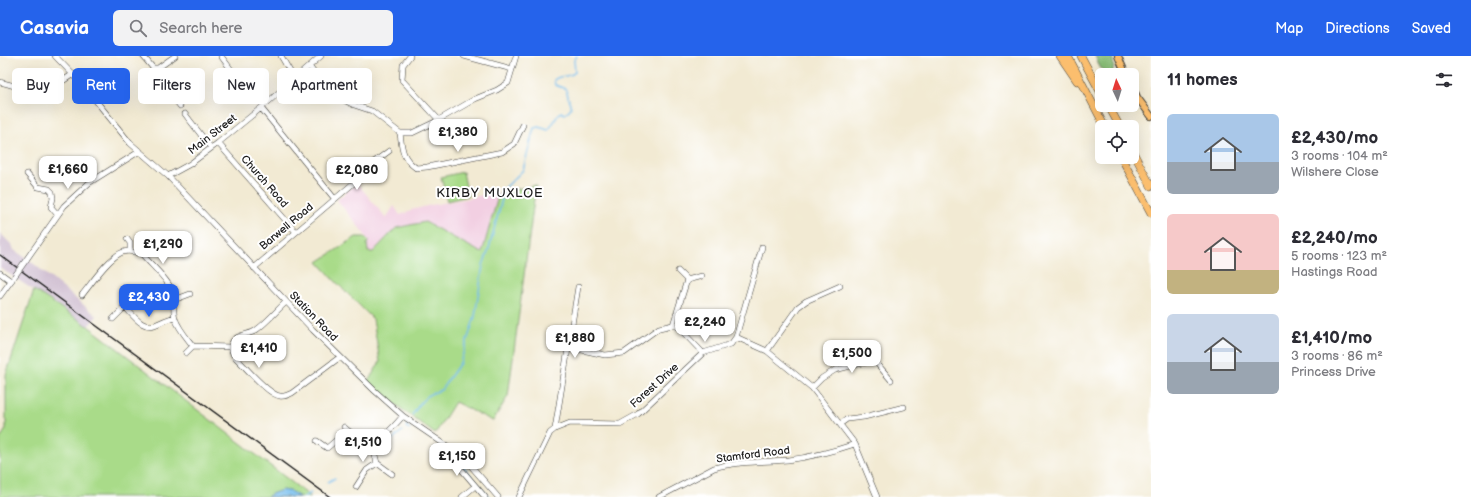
<!DOCTYPE html>
<meta charset="utf-8">
<style>
body{margin:0;font-family:"Balsamiq Sans",sans-serif;background:#f2f2f3;color:#2b2b33;height:100vh;display:flex;flex-direction:column;font-size:15px;white-space:nowrap}
*{box-sizing:border-box;margin:0}
p{font-size:13px;color:#7c7c81}
.icon{flex:none;width:22px;height:22px;fill:none;stroke:currentColor;stroke-width:2;stroke-linecap:round;stroke-linejoin:round}
.map{position:relative;flex:1;overflow:hidden}
.side{display:flex;flex-direction:column;background:#fff;width:320px}
.side>*{flex:none}
.top-card{position:absolute;left:12px;top:12px;width:380px;height:36px;display:flex;gap:8px}
.needle{width:26px;rotate:356deg}
.tools{position:absolute;left:1095px;top:12px;display:grid;gap:8px}
.tools a{display:grid;place-items:center;width:44px;height:44px;border-radius:6px;background:#fff;box-shadow:0 4px 16px #0002;font-size:20px}
.price{position:absolute;translate:-50% -34px;padding:0 9px;border-radius:8px;background:#fff;color:#222;font-size:13px;line-height:26px;filter:drop-shadow(0 1px 2px #0008)}
.price::after{content:'';position:absolute;left:50%;top:24px;width:12px;height:9px;margin-left:-6px;background:inherit;clip-path:polygon(0 0,100% 0,50% 100%)}
.price.current{background:#2563eb;color:#fff}
ul{padding:0;list-style:none}
li{display:flex;align-items:center;gap:12px;height:100px;padding:0 16px}
li span{display:grid;place-items:center;flex:none;width:112px;height:80px;border-radius:6px;color:#555}
li>.icon{margin-inline-start:auto}
span .icon{width:48px;height:48px;fill:#fffc;stroke-width:1}
li b{font-size:17px}
h2{display:flex;justify-content:space-between;align-items:center;height:48px;padding:0 16px;font-size:17px}
.pill{padding:0 14px;border-radius:6px;background:#fff;box-shadow:0 4px 16px #0002;font-size:14px;line-height:36px}
.pill.current{background:#2563eb;color:#fff}
header{display:flex;align-items:center;gap:24px;box-sizing:border-box;height:56px;padding:0 20px;background:#2563eb;color:#fff}
header strong{font-size:19px}
nav{display:flex;gap:22px;margin-inline-start:auto;font-size:14px}
.search{width:280px;height:36px;background:#f2f2f3;display:flex;align-items:center;gap:10px;box-sizing:border-box;padding:0 14px;border-radius:6px;color:#7c7c81;font-size:15px}
main{display:flex;flex:1;min-height:0}
.map>svg:first-child{display:block}
.built{fill:#f2cfe2}
.industrial{fill:#cfbdd0}
.green{fill:#a9db89;stroke:#627c52}
.forest{fill:#86bb75;stroke:#516c48}
.water{fill:#75bded;stroke:#486c84}
.lines{fill:none;stroke-linecap:round;stroke-linejoin:round}
.stream{stroke:#75bded;stroke-width:1.5}
.minor-casing{stroke:#3c3b37;stroke-width:6}
.major-casing{stroke:#3c3b37;stroke-width:8}
.highway-casing{stroke:#3c3b37;stroke-width:8}
.minor{stroke:#fff;stroke-width:5}
.major{stroke:#fbbe6e;stroke-width:6}
.highway{stroke:#fbbe6e;stroke-width:7}
.rail{stroke:#1c1c1c;stroke-width:1.5}
.minor-bridge-casing{stroke:#3c3b37;stroke-width:6;stroke-linecap:butt}
.minor-bridge{stroke:#fff;stroke-width:5}
.labels{text-anchor:middle;stroke-width:4;stroke-linejoin:round;paint-order:stroke}
.street-label{font-size:11px;fill:#1c1c1c;stroke:#fff}
.quarter-label{font-size:13px;letter-spacing:1px;fill:#1c1c1c;stroke:#fff}
</style>
<header>
<strong>Casavia</strong>
<div class="search"><svg class="icon" aria-label="search" viewBox="0 0 24 24"><circle cx="10" cy="10" r="6"/><path d="M15 15l6 6"/></svg>Search here</div>
<nav><a>Map</a><a>Directions</a><a>Saved</a></nav>
</header>
<main>
<div class="map">
<svg width="1151" height="441" viewBox="0 0 1151 441">
<rect width="100%" height="100%" fill="#fff"/>
<filter id="ink" filterUnits="userSpaceOnUse"><feTurbulence type="fractalNoise" baseFrequency=".025" numOctaves="2"/><feDisplacementMap in="SourceGraphic" scale="8" xChannelSelector="R" yChannelSelector="G"/><feConvolveMatrix kernelMatrix="1 2 1 2 8 2 1 2 1" color-interpolation-filters="sRGB"/></filter>
<filter id="wash" filterUnits="userSpaceOnUse"><feTurbulence type="fractalNoise" baseFrequency=".012" numOctaves="4" result="noise"/><feDisplacementMap in="SourceGraphic" scale="16" xChannelSelector="R" yChannelSelector="G"/><feGaussianBlur stdDeviation="0.9" result="paint"/><feColorMatrix in="noise" values="0 0 0 0 0 0 0 0 0 0 0 0 0 0 0 0 0 1.4 0 .05"/><feComposite in="paint" operator="in"/></filter>
<g filter="url(#wash)">
<rect width="100%" height="100%" fill="#f2ead3"/>
<path class="built" d="M357 127 386 162 394 150 400 159 411 155V154L431 149 465 143 496 136 499 137 482 198 425 166 396 172 373 196 368 197 367 187 369 185 363 176 337 144Z"/>
<path class="industrial" d="M0 177 12 189 14 194 29 204 97 260 88 270 0 212Z"/>
<path class="green" d="M463 116 468 140 447 145 441 121Z
M536 129 508 340 493 365 455 346 435 378 367 327 380 306 373 263 337 227 318 206 356 181H365L369 185 367 187 368 196H373L396 172 425 166 482 197 499 137Z
M34 234 88 270 311 441H0V383L6 373V319Z"/>
<path class="forest" d="M1095 0H1112L1114 10 1112 19 1101 13Z"/>
<path class="water" d="M282 434 290 435 300 441H267L271 438Z"/>
<g class="lines">
<path class="stream" d="M412 359 422 345 430 338 441 334 460 307 475 260 483 209 488 196 505 132 523 114 534 72 539 71 548 74C554 68 555 61 561 56L565 58 571 52 566 33 555 29 554 24C560 18 570 22 575 16L574 4 577 0
M407 369 406 371 410 373
M392 384 402 375
M383 389 388 386
M461 408 489 441
M328 426 335 422
M303 441 311 437"/>
</g>
</g>
<g filter="url(#ink)">
<g class="lines">
<g class="minor-casing">
<path id="minor" d="M55 0 84 30 130 87 168 120 313 274 375 335 403 360 450 392 471 410 498 441
M143 0 153 12 156 19 180 50
M221 0 238 23
M281 0 295 24
M410 0 403 9 402 24 439 64
M464 0 512 13
M309 10 317 21 336 40 354 49 372 55 400 77
M153 12H158L175 0
M0 26C32 35 45 39 73 18
M261 52 334 142
M185 58 211 92
M400 77C402 93 402 102 416 112L427 111 502 96 514 88 523 69
M400 77H412L435 66 475 43 497 34 508 27 516 0
M218 87 296 176
M27 118 38 131 49 133 52 136 53 142 51 151 57 158
M168 120 190 108 218 87 261 52 321 0
M127 183 130 187V195
M26 204 64 150 89 127 140 95
M254 212 369 114 374 106 389 95
M0 217 11 225 12 224
M687 224 702 220
M82 239C91 228 109 201 123 196 129 194 136 196 142 198 151 209 166 221 172 234 176 243 172 253 175 262 178 272 187 282 193 290L231 291
M0 240 11 225
M174 244 190 238
M286 246C278 253 263 271 253 276 246 279 236 279 232 287 230 292 233 298 236 302 245 310 268 339 280 340 284 341 288 339 292 337L340 301
M125 251C134 260 143 275 157 268 163 265 168 263 174 261
M113 263 129 247
M673 269 687 224 678 215
M736 281 762 191
M568 291 605 299 624 297 659 272 673 269 678 271 703 297
M767 295 798 251 806 245 840 230
M873 295 874 304
M186 297 193 290
M812 332 822 322 835 314 874 304 891 324
M840 368 847 363 864 361 904 351
M344 371C348 375 353 378 359 381 381 389 390 374 403 360
M555 373 578 231
M317 385 327 392 347 375
M459 399 456 403V407L485 441
M377 407 392 418
M356 431 367 414 377 407 371 384
M462 441 475 430
M519 441 550 377 555 373 570 367 620 368 638 358 703 297 731 288 736 281 767 295 812 332 855 388 877 441
M659 441 714 412C738 405 763 406 788 404 811 401 834 395 855 388"/>
</g>
<g class="major-casing">
<path id="major" d="M1118 0 1126 19
M1132 30 1137 41 1151 60"/>
</g>
<g class="highway-casing">
<path id="highway" d="M1060 0 1077 25
M1068 0 1105 71
M1081 0 1102 39
M1108 49 1120 71
M1132 94 1151 130
M1121 101 1151 157"/>
</g>
<use href="#minor" class="minor"/>
<use href="#major" class="major"/>
<use href="#highway" class="highway"/>
<path class="rail" d="M0 199 330 441"/>
<g class="minor-bridge-casing">
<path id="minor-bridge" d="M14 221 26 204"/>
</g>
<use href="#minor-bridge" class="minor-bridge"/>
</g>
</g>
<g class="labels">
<g class="street-label">
<text transform="translate(212 78) rotate(-38)" y="4">Main Street</text>
<text transform="translate(265 125) rotate(49)" y="4">Church Road</text>
<text transform="translate(286 170) rotate(-40)" y="4">Barwell Road</text>
<text transform="translate(314 260) rotate(46)" y="4">Station Road</text>
<text transform="translate(654 329) rotate(-42)" y="4">Forest Drive</text>
<text transform="translate(753 398) rotate(-7)" y="4">Stamford Road</text>
</g>
<g class="quarter-label">
<text x="490" y="141">KIRBY MUXLOE</text>
</g>
</g>
</svg>
<div class="tools">
<a><svg class="needle" viewBox="-14 -14 28 28"><path d="M0-13l5 13h-10z" fill="#e53935"/><path d="M0 13l5-13h-10z" fill="#7c7c81"/></svg></a>
<a><svg class="icon" aria-label="locate" viewBox="0 0 24 24"><circle cx="12" cy="12" r="6"/><path d="M12 2v4M12 18v4M2 12h4M18 12h4"/></svg></a>
</div>
<b class="price" style="left:458px;top:97px">£1,380</b>
<b class="price" style="left:68px;top:134px">£1,660</b>
<b class="price" style="left:357px;top:135px">£2,080</b>
<b class="price" style="left:163px;top:209px">£1,290</b>
<b class="price current" style="left:149px;top:262px">£2,430</b>
<b class="price" style="left:705px;top:287px">£2,240</b>
<b class="price" style="left:575px;top:303px">£1,880</b>
<b class="price" style="left:259px;top:313px">£1,410</b>
<b class="price" style="left:852px;top:318px">£1,500</b>
<b class="price" style="left:363px;top:407px">£1,510</b>
<b class="price" style="left:457px;top:421px">£1,150</b>
<div class="top-card">
<a class="pill">Buy</a>
<a class="pill current">Rent</a>
<a class="pill">Filters</a>
<a class="pill">New</a>
<a class="pill">Apartment</a>
</div>
</div>
<section class="side">
<h2>11 homes<svg class="icon" aria-label="filters" viewBox="0 0 24 24"><path d="M4 7h16M4 17h16"/><circle cx="9" cy="7" r="2"/><circle cx="15" cy="17" r="2"/></svg></h2>
<ul>
<li><span style="background:linear-gradient(#a9c7e8 60%,#9aa5b1 0)"><svg class="icon" aria-label="home" viewBox="0 0 24 24"><path d="M3 11l9-7 9 7M6 9v11h12V9"/></svg></span><div><b>£2,430/mo</b><p>3 rooms · 104 m²</p><p>Wilshere Close</p></div></li>
<li><span style="background:linear-gradient(#f6c9c9 70%,#c2b280 0)"><svg class="icon" aria-label="home" viewBox="0 0 24 24"><path d="M3 11l9-7 9 7M6 9v11h12V9"/></svg></span><div><b>£2,240/mo</b><p>5 rooms · 123 m²</p><p>Hastings Road</p></div></li>
<li><span style="background:linear-gradient(#c9d6e8 60%,#9aa5b1 0)"><svg class="icon" aria-label="home" viewBox="0 0 24 24"><path d="M3 11l9-7 9 7M6 9v11h12V9"/></svg></span><div><b>£1,410/mo</b><p>3 rooms · 86 m²</p><p>Princess Drive</p></div></li>
</ul>
</section>
</main>
